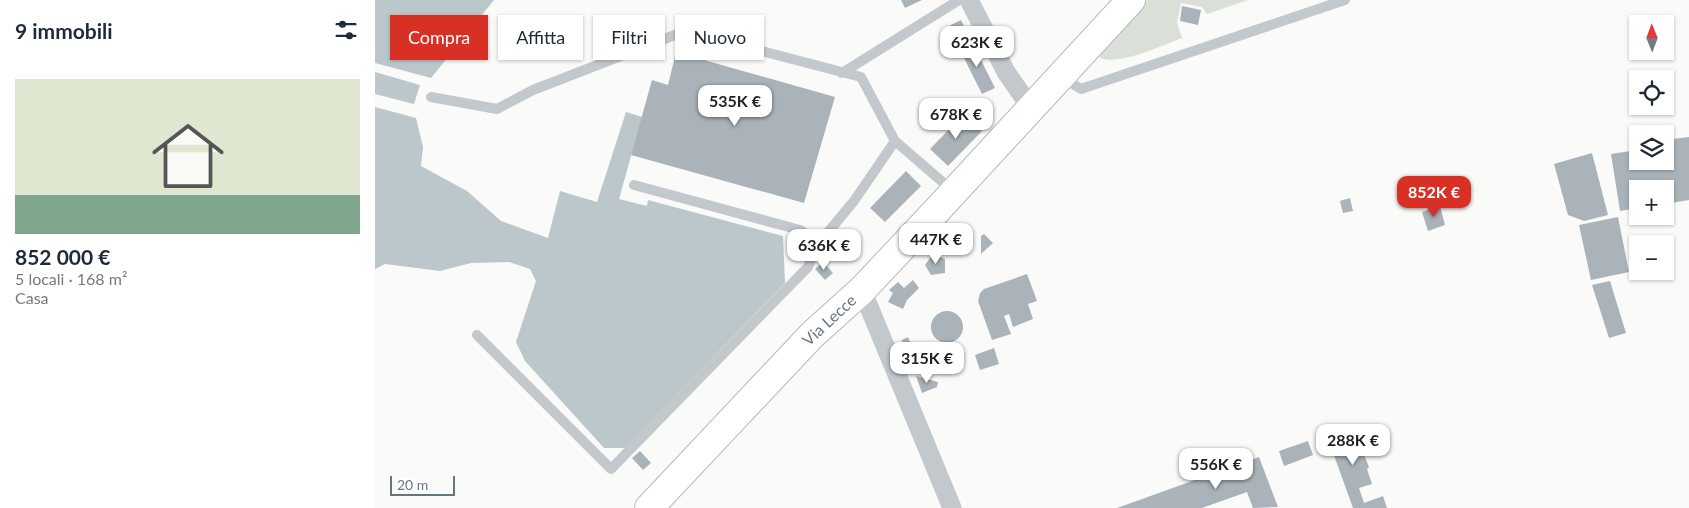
<!DOCTYPE html>
<html lang="it">
<meta charset="utf-8">
<style>
body{margin:0;font-family:Lato,sans-serif;background:#f6f6f7;color:#1f2937;height:100vh;display:flex;flex-direction:column;font-size:19px;white-space:nowrap}
*{box-sizing:border-box;margin:0}
p{font-size:16px;color:#747a83}
.icon{flex:none;width:28px;height:28px;fill:none;stroke:currentColor;stroke-width:2;stroke-linecap:round;stroke-linejoin:round}
.map{position:relative;flex:1;overflow:hidden}
.drawer{display:flex;flex-direction:column;background:#fff;width:375px}
.drawer>*{flex:none}
.banner{position:absolute;left:15px;top:15px;width:475px;height:45px;display:flex;gap:10px}
.needle{width:32px;rotate:359deg}
.tools{position:absolute;left:1254px;top:15px;display:grid;gap:10px}
.tools a{display:grid;place-items:center;width:45px;height:45px;border-radius:0px;background:#fff;box-shadow:0 1px 4px #0004;font-size:25px}
.scale{position:absolute;left:15px;bottom:12px;width:65px;box-sizing:border-box;padding-left:5px;border:2px solid #657683;border-top:0;font-size:14px;line-height:18px;white-space:nowrap;color:#657683;-webkit-text-stroke:4px #fff;paint-order:stroke}
.price{position:absolute;translate:-50% -42px;padding:0 11px;border-radius:10px;background:#fff;color:#222;font-size:16px;line-height:32px;filter:drop-shadow(0 1px 2px #0008)}
.price::after{content:'';position:absolute;left:50%;top:30px;width:15px;height:11px;margin-left:-8px;background:inherit;clip-path:polygon(0 0,100% 0,50% 100%)}
.price.current{background:#d93025;color:#fff}
ul{padding:0;list-style:none}
li{display:grid;align-content:center;gap:10px;height:265px;padding:0 15px}
li+li{border-top:1px solid #e0e1e3}
li span{display:grid;place-items:center;height:155px;border-radius:0px;color:#555}
li>.icon{margin-inline-start:auto}
span .icon{width:90px;height:90px;fill:#fffc;stroke-width:1}
li b{font-size:21px}
h2{display:flex;justify-content:space-between;align-items:center;height:60px;padding:0 15px;font-size:21px}
.pill{padding:0 18px;border-radius:0px;background:#fff;box-shadow:0 1px 4px #0004;font-size:18px;line-height:45px}
.pill.current{background:#d93025;color:#fff}
main{display:flex;flex:1;min-height:0}
.map>svg:first-child{display:block}
.green{fill:#dadfd7}
.water{fill:#bbc7cb}
.building{fill:#aab3b9}
.lines{fill:none;stroke-linecap:round;stroke-linejoin:round}
.primary-casing{stroke:#b5babe;stroke-width:30}
.service{stroke:#c3c8cc;stroke-width:10}
.minor{stroke:#c3c8cc;stroke-width:19}
.primary{stroke:#fff;stroke-width:28}
.labels{text-anchor:middle;stroke-width:5;stroke-linejoin:round;paint-order:stroke}
.street-label{font-size:16px;fill:#657683;stroke:#fff}
</style>
<main>
<section class="drawer">
<h2>9 immobili<svg class="icon" aria-label="filters" viewBox="0 0 24 24"><path d="M4 7h16M4 17h16"/><circle cx="9" cy="7" r="2"/><circle cx="15" cy="17" r="2"/></svg></h2>
<ul>
<li><span style="background:linear-gradient(#dfe7d0 75%,#7fa58c 0)"><svg class="icon" aria-label="home" viewBox="0 0 24 24"><path d="M3 11l9-7 9 7M6 9v11h12V9"/></svg></span><div><b>852 000 €</b><p>5 locali · 168 m²</p><p>Casa</p></div></li>
</ul>
</section>
<div class="map">
<svg width="1314" height="508" viewBox="0 0 1314 508">
<rect width="100%" height="100%" fill="#fafaf8"/>
<path class="green" d="M772 0H873L832 14 827 7 806 3 802 23 807 38C788 45 744 66 725 58 722 42 760 12 772 0Z"/>
<path class="water" d="M0 0H119L56 78 0 63Z
M0 72 45 85 39 104 0 94Z
M0 107 41 118 48 147 46 166 92 191 126 221 173 238 185 191 222 202 251 112 267 117 244 199 272 206 273 200 408 236 410 283 250 448H229L150 361 141 342 161 281 155 269 134 262 96 263 65 271 10 264 0 269Z"/>
<path class="building" d="M526 0H547L530 8Z
M807 6 826 10 823 25 805 21Z
M586 20 595 39 582 45 574 26Z
M597 42 620 88 607 94 584 48Z
M301 52 460 97 429 203 256 155 277 80 293 85Z
M589 114 607 131 573 166 555 149Z
M1314 137V200L1290 204V189H1262V208L1245 211 1236 154 1262 150V161H1290V146L1299 144 1298 139Z
M1217 153 1233 215 1209 221 1193 215 1179 164Z
M531 171 546 186 510 222 495 208Z
M975 198 978 211 968 213 965 201Z
M1065 206 1070 225 1053 231 1047 212Z
M1243 217 1254 272 1216 280 1204 225Z
M609 234 618 243 606 254V236Z
M558 254 570 259V273L556 275 550 265Z
M448 262 458 273 450 280 440 269Z
M652 274 662 301 653 304 658 319 638 327 634 314 629 316 636 334 617 340 603 301 605 293 609 289Z
M538 280 544 288 532 300 528 309 513 302 518 293 514 290 523 282 529 288Z
M1235 281 1251 333 1234 338 1217 285Z
M556 327a16 16 0 1 1 32 0a16 16 0 1 1-32 0Z
M533 337 538 350 531 353 527 340Z
M619 348 624 364 605 370 600 355Z
M541 376 563 382 562 387 547 393Z
M977 425 994 467 992 469 997 484 984 488 989 503 1008 496 1012 508H978L951 433Z
M933 441 938 455 909 466 904 451Z
M265 451 276 463 268 470 257 458Z
M884 457 903 507 878 508 872 492 827 508H742Z"/>
<g class="lines">
<g class="primary-casing">
<path id="primary" d="M274 508 437 335 487 290 565 207 756 0"/>
</g>
<path class="service" d="M467 73 584 0
M687 77 706 89 970 0
M56 97 122 109 158 90 310 31 486 77 520 141 578 191
M259 185 425 230 444 243
M102 335 236 469 433 267 444 243 479 201 520 141"/>
<path class="minor" d="M594 0 631 72 656 108
M487 290 577 508"/>
<use href="#primary" class="primary"/>
</g>
<g class="labels">
<g class="street-label">
<text transform="translate(454 320) rotate(-43)" y="6">Via Lecce</text>
</g>
</g>
</svg>
<div class="tools">
<a><svg class="needle" viewBox="-14 -14 28 28"><path d="M0-13l5 13h-10z" fill="#e53935"/><path d="M0 13l5-13h-10z" fill="#747a83"/></svg></a>
<a><svg class="icon" aria-label="locate" viewBox="0 0 24 24"><circle cx="12" cy="12" r="6"/><path d="M12 2v4M12 18v4M2 12h4M18 12h4"/></svg></a>
<a><svg class="icon" aria-label="layers" viewBox="0 0 24 24"><path d="M12 4l9 5-9 5-9-5zM3 14l9 5 9-5"/></svg></a>
<a>+</a>
<a>−</a>
</div>
<div class="scale">20 m</div>
<b class="price" style="left:602px;top:68px">623K €</b>
<b class="price" style="left:360px;top:127px">535K €</b>
<b class="price" style="left:581px;top:140px">678K €</b>
<b class="price current" style="left:1059px;top:218px">852K €</b>
<b class="price" style="left:561px;top:265px">447K €</b>
<b class="price" style="left:449px;top:271px">636K €</b>
<b class="price" style="left:552px;top:384px">315K €</b>
<b class="price" style="left:978px;top:466px">288K €</b>
<b class="price" style="left:841px;top:490px">556K €</b>
<div class="banner">
<a class="pill current">Compra</a>
<a class="pill">Affitta</a>
<a class="pill">Filtri</a>
<a class="pill">Nuovo</a>
</div>
</div>
</main>
